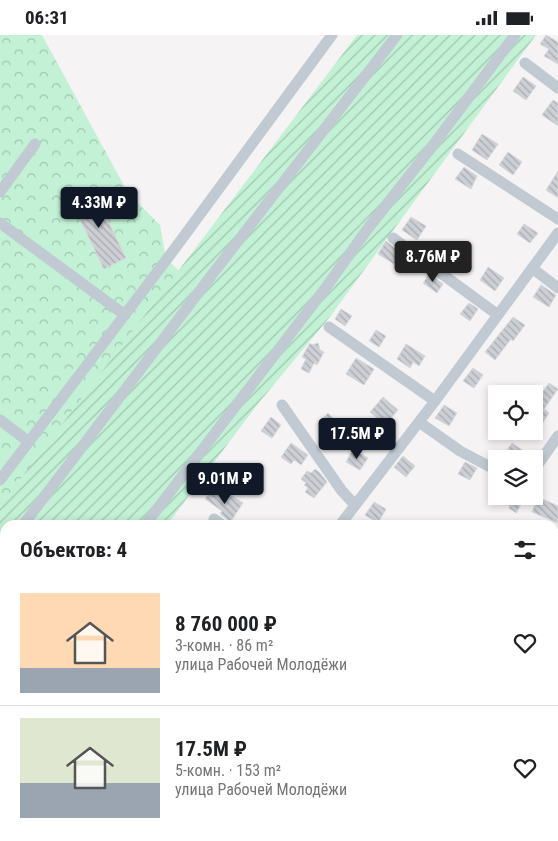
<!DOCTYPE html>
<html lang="ru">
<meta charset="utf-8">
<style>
body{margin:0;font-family:"Roboto Condensed",sans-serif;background:#f6f6f6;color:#202124;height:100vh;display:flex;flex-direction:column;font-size:19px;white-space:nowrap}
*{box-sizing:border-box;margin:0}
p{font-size:16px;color:#757577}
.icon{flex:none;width:28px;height:28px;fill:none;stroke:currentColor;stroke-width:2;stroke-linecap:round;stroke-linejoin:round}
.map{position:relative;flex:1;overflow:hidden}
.side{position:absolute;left:0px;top:485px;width:559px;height:321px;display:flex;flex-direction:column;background:#fff;border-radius:15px 15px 0 0;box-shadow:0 2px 8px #0003}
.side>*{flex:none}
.tools{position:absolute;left:488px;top:350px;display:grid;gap:10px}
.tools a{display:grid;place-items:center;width:55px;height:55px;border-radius:0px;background:#fff;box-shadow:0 2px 8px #0003;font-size:25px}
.price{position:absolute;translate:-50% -42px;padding:0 11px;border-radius:5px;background:#111827;color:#fff;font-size:16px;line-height:32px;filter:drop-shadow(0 1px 2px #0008)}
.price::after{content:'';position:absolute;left:50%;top:30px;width:15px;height:11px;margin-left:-8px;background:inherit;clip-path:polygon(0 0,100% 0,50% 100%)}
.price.current{background:#222;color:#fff}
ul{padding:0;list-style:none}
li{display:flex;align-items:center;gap:15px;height:125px;padding:0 20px}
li+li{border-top:1px solid #e0e0e0}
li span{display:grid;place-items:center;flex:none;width:140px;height:100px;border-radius:0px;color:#555}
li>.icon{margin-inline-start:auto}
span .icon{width:60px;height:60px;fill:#fffc;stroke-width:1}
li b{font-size:21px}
h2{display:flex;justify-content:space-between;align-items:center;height:60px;padding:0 20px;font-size:21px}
.status{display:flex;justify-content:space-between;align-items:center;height:35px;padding:0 25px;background:#fff;direction:ltr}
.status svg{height:14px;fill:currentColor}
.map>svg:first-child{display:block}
.forest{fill:url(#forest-crowns)}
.garden{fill:url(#garden-furrows)}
.building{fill:url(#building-back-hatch);stroke:#d7d9de}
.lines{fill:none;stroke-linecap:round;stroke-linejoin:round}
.minor{stroke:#c1cad2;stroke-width:11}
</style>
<div class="status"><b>06:31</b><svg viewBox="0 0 49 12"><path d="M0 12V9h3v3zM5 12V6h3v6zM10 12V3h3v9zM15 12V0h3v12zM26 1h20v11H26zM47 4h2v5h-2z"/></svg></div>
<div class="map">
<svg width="558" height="806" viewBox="0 0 558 806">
<defs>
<pattern id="forest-crowns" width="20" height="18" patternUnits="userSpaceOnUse" patternTransform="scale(1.25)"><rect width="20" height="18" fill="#c3f1d5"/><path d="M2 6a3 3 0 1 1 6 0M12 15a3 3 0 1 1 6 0" fill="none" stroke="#a0c6b0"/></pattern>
<pattern id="garden-furrows" width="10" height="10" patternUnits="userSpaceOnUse" patternTransform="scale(1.25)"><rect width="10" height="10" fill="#c3f1d5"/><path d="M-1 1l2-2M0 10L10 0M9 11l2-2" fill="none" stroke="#a0c6b0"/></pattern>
<pattern id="building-back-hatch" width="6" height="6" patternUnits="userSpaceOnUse" patternTransform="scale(1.25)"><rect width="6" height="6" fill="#cdcfd5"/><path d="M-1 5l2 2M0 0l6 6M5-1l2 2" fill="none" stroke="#a8abb0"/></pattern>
</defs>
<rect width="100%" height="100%" fill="#f5f3f3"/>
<path class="forest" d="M0 0H42L128 158 160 190 166 223 181 238 0 482Z
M118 801H329L324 806H115Z"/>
<path class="garden" d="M357 0H536L329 283 257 370 167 490H5V702L0 709V471Z
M558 658V806H449L452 801H554V664Z"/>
<path class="building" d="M546 0 558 7V29L544 21 549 14 540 9Z
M523 42 536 51 526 65 513 56Z
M553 65 558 68V91L542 80Z
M482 99 498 109 487 125 472 115Z
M508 117 522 127 513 140 499 130Z
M464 132 477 141 471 154 455 144Z
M558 136V163L546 155Z
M93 155 126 223 104 234 71 166Z
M411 182 426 191 417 205 402 195Z
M524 189 538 198 530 208 517 199Z
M386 206 401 218 394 229 378 219Z
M488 232 504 243 495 256 480 245Z
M429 239 443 249 437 258 423 248Z
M541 250 556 260 549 272 533 262Z
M469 268 478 274 470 286 460 279Z
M341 274 352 281 345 291 335 284Z
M513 282 525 290 513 306 511 304 495 325 485 317Z
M376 295 386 301 379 312 369 306Z
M310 308 312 310 318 308 320 315 324 317 317 330 314 328 309 338 301 334 306 324 302 322Z
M406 309 425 321 419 331 413 327 410 333 397 324Z
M356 323 374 334 364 350 346 339Z
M473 333 483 340 474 353 463 346Z
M549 348 558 354 544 374 549 378 540 392 534 388V369Z
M383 362 398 375 385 390 370 377Z
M444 370 457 378 449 391 435 383Z
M328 378 339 389 329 399 318 389Z
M271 382 281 390 272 403 261 396Z
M291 408 308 420 301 430 294 425 291 429 281 422Z
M512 408 522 415 516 424H501Z
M353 414 368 423 360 435 346 427Z
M403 421 415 431 406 442 394 432Z
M465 427 477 433 470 445 458 439Z
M315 434 320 438 327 447 314 463 305 457 308 453 304 450 306 448 301 444 307 436 311 438Z
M213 454 228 464 231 460 243 468 229 489 227 484 220 479 222 476 205 464Z
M492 461H526L516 478 509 473 510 471Z
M538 462 558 471V488L532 477Z
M374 467 386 474 378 488 365 480Z"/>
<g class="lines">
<path class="minor" d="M525 28 558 53
M458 119 558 184
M0 157 35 109
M0 188 125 280
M393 203 498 280
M532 233 558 253
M329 292 435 366
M282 370 342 456 355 470
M0 385 29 407
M419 387 460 416 496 435
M534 435 558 401
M0 445 173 216 332 0
M214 484 222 490
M23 490 211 241 397 0
M145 490 327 251 366 196 434 109 515 0
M340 490 435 366 558 198
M0 521 5 514
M554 620 558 626
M0 680 5 674
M554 791 558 786
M15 805 16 806
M103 806 106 801
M542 806 546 801"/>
</g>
</svg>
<div class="tools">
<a><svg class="icon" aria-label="locate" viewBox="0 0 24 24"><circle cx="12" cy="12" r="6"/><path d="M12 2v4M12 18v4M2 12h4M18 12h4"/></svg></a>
<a><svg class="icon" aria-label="layers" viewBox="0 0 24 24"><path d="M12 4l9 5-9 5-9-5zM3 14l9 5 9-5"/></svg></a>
</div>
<b class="price" style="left:99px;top:194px">4.33M ₽</b>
<b class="price current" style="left:433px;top:248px">8.76M ₽</b>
<b class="price" style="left:357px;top:425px">17.5M ₽</b>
<b class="price" style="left:225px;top:470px">9.01M ₽</b>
<section class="side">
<h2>Объектов: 4<svg class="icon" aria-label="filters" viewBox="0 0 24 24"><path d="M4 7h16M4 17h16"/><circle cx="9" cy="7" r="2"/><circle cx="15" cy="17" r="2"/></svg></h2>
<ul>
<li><span style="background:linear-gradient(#ffd9b3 75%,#9aa5b1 0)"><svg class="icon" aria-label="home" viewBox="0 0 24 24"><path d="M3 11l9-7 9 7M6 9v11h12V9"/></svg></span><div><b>8 760 000 ₽</b><p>3-комн. · 86 m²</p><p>улица Рабочей Молодёжи</p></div><svg class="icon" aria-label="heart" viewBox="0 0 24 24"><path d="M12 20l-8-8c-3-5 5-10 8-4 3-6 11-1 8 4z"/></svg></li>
<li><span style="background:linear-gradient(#dfe7d0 65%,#9aa5b1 0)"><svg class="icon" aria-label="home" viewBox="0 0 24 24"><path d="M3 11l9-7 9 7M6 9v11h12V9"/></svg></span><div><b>17.5M ₽</b><p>5-комн. · 153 m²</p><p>улица Рабочей Молодёжи</p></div><svg class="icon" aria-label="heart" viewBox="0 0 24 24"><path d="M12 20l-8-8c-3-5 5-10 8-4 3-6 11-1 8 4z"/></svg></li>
</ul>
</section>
</div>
